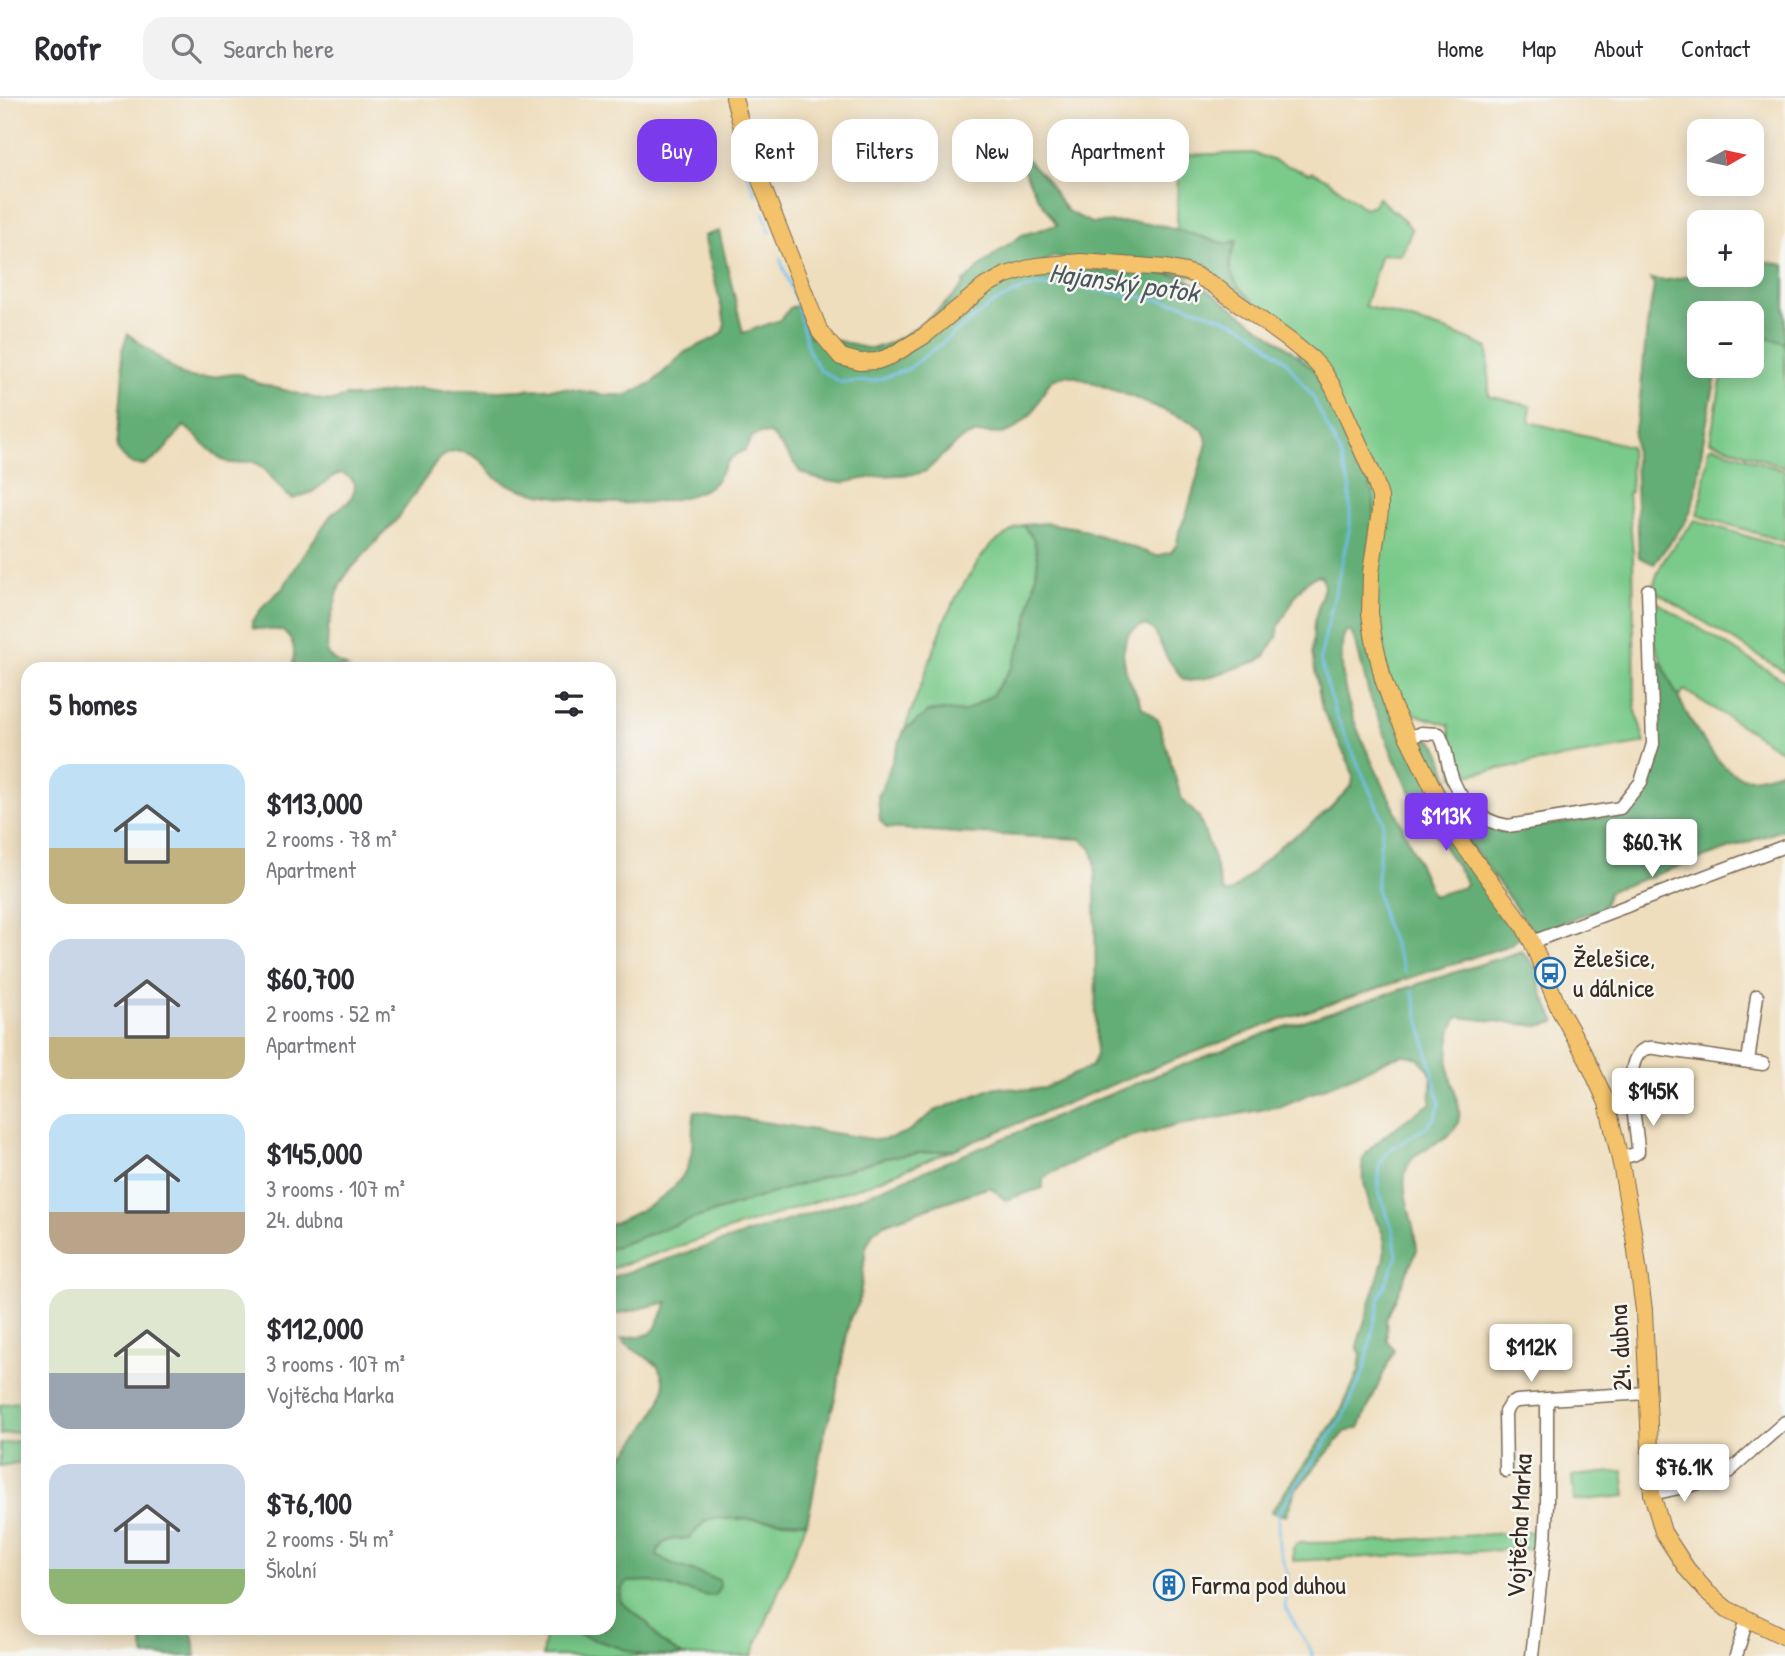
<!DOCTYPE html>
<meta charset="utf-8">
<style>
body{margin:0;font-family:"Patrick Hand",sans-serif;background:#f2f2f3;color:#2b2b33;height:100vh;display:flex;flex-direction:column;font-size:26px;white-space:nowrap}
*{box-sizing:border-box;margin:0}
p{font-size:23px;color:#7c7c81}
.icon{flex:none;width:38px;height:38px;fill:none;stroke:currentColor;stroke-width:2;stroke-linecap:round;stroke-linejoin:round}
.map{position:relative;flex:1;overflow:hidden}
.details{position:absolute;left:21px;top:564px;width:595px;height:973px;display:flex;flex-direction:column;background:#fff;border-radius:21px;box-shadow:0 4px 18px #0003}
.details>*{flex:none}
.guide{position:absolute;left:637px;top:21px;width:665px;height:63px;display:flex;gap:14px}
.needle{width:46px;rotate:81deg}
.controls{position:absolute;left:1687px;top:21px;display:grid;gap:14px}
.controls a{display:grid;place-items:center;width:77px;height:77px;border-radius:14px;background:#fff;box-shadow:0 4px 18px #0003;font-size:35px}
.price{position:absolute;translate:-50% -60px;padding:0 16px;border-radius:7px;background:#fff;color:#222;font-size:23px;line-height:46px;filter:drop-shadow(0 2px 4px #0008)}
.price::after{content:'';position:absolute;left:50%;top:42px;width:21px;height:16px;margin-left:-10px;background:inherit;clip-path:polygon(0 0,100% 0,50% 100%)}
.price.on{background:#7c3aed;color:#fff}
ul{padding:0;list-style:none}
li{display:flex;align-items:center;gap:21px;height:175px;padding:0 28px}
li span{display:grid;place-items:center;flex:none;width:196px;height:140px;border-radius:21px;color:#555}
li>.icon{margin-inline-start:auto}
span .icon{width:84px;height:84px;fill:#fffc;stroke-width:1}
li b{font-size:30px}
h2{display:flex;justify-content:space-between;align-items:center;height:84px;padding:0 28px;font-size:30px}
.pill{padding:0 24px;border-radius:21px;background:#fff;box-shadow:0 4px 18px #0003;font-size:24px;line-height:63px}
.pill.on{background:#7c3aed;color:#fff}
header{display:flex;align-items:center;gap:42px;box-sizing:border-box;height:98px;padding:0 35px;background:#fff;border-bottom:2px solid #e1e1e2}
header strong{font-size:33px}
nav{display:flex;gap:38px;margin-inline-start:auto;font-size:24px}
.search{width:490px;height:63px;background:#f2f2f3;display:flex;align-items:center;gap:18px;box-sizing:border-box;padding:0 24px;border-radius:21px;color:#7c7c81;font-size:26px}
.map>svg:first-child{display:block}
.green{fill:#7aca8a;stroke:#5a7a54;stroke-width:2}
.forest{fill:#63ae76;stroke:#4f6c4a;stroke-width:2;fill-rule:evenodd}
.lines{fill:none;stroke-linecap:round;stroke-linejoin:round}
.stream{stroke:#73bfed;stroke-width:2.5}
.minor-casing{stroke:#7a6956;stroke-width:15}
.major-casing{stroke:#7a6956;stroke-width:18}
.minor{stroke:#fff;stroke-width:12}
.major{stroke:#f3c26a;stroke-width:16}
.labels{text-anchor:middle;stroke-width:5;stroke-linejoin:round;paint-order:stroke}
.poi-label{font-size:26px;fill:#3b2a1e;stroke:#f6f6f2;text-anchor:start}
.street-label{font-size:26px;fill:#3b2a1e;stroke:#f6f6f2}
.water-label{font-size:28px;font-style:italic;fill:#4c575c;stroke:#f6f6f2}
</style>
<header>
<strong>Roofr</strong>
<div class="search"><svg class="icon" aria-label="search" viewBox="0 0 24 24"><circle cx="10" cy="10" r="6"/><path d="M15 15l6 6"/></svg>Search here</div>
<nav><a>Home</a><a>Map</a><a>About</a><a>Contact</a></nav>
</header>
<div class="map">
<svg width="1785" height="1558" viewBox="0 0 1785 1558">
<rect width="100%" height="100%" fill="#f6f6f2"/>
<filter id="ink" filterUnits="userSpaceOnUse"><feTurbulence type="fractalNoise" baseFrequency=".0143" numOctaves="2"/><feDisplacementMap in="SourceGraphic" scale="14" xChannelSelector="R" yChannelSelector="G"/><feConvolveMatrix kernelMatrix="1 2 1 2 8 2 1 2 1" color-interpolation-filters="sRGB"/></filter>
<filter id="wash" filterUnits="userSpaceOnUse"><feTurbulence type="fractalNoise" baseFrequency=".00686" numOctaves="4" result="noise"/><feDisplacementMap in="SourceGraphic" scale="28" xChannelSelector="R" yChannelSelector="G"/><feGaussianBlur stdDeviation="1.57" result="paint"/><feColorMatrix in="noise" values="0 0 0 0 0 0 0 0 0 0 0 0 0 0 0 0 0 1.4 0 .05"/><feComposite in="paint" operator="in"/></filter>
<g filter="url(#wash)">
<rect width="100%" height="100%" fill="#efdebe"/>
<path class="green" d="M1253 55 1310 76 1312 74 1328 82 1364 110 1374 107 1378 100 1404 122 1412 132 1401 157 1381 156 1365 208 1448 233 1488 250 1489 298 1531 308 1529 324 1630 348 1631 394 1628 395 1633 456 1635 609 1645 645 1454 679 1449 627 1420 618 1399 606 1389 579 1294 238 1290 228C1271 218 1227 189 1230 165 1230 157 1235 150 1236 143L1228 146 1177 132 1178 57Z
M1752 236 1785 245V369L1710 343 1724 268H1752Z
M1713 348 1785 373V444L1697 417 1701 402 1709 350Z
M1695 422 1785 450V574L1653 492C1657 463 1678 444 1695 422Z
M1023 427 1034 442 1038 460 1035 484 1025 536 1012 569 992 597 964 615 945 612 928 614 904 633 946 519 958 496 979 462 991 447 1016 430Z
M1652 501 1785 583V655L1684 592 1680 598 1674 594 1653 541Z
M953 1052 869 1086 609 1171V1151L668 1129 829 1077 885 1060 921 1055Z
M28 1302V1332L0 1337V1307Z
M28 1341V1363L0 1368V1346Z
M1623 1373 1626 1398 1574 1403 1572 1378Z
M715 1420 807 1424 752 1558H683L660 1543 649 1527 620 1503 622 1491 627 1484 647 1483 675 1467 656 1458C661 1440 673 1441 689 1440L706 1422Z
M1538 1433 1540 1450 1293 1463V1450L1297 1445 1370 1444Z
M546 1530H559L646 1558H542Z"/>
<path class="forest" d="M1012 46 1045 80 1067 113 1091 125 1134 124 1165 128 1211 142 1227 146 1237 142C1235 149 1231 157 1230 164 1227 189 1271 218 1290 228L1294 238 1215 181 1053 159 889 252 869 258 848 255 834 242C846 243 859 251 871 250 899 248 947 207 964 186L963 184 995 156 1022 137 1057 127 1037 98 1023 71Z
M719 133 743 235 780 222 791 209 800 208 810 239 814 237 859 271 989 193 1023 178 1065 171 1166 176 1184 180 1208 192 1286 248 1313 272 1327 292 1368 382 1374 400 1376 583 1521 838 1510 847 1278 923 1155 969 953 1052 920 1055 885 1060 829 1077 668 1129 609 1151V1127C641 1113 683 1096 691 1057 694 1043 691 1028 695 1013L877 1042 890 1040 907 1034 935 1013 996 989 1028 992 1045 990 1092 968 1096 956 1095 764 1091 749 1081 741 958 735 887 730 880 722 878 699 904 633 928 614 945 612 964 614 992 597 1012 569 1025 536 1035 484 1038 460 1034 442 1023 427 1046 425 1078 430 1157 458 1171 454 1177 446 1179 433 1187 415 1207 345 1206 339 1203 332 1192 324 1130 298 1077 279 1066 277 1052 282 1047 288 1033 314 1013 332 1002 336 978 335 963 340 947 353 926 373 916 376 879 378 842 385 826 383 814 380 800 374 791 360 772 337 761 335 752 339 745 352C720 361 724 380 709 389 670 412 594 406 551 398 537 396 512 390 500 382 494 379 490 372 485 367 472 353 453 348 438 362L398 420 349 473 340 486 328 531 327 556 332 561 348 570H292C294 558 297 547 287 537 282 533 283 532 277 532 268 531 262 532 253 530L252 524 265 506 283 490 304 456 331 417 349 403 354 394 355 386 350 379 341 375 334 378 312 394 293 401C278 393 273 376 258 366 249 359 237 369 227 364 212 357 199 339 184 328 165 349 144 390 117 351L123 274 122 252 128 236 182 277 195 280H206L233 276H240L257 285 322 302 333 303 346 298 359 299 420 290 441 293 469 292 499 293 564 290 605 297H627L652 285 685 254 717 239 723 234 725 225 722 212 704 138ZM1318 477 1322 479 1324 489 1314 524 1312 556 1322 611 1350 667 1353 679 1352 687 1330 710 1308 729 1281 747 1235 791 1226 796 1222 792 1214 761 1199 719 1182 702 1158 622 1142 609 1126 574 1123 555 1126 542 1129 535 1140 528H1148L1155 534 1166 558 1182 580 1189 583 1206 580 1258 563 1265 558 1277 539 1279 528 1297 495 1306 484ZM1347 532 1351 534 1356 545 1369 596 1394 660 1418 709 1463 778 1466 785 1464 789 1433 798C1420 770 1409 742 1396 714 1374 665 1338 608 1342 553 1342 545 1342 539 1347 532Z
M1752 161 1785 167V245L1752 236V215H1699V268H1718L1703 344 1697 388 1692 409 1686 423 1654 466 1639 459 1634 336 1639 310 1647 229 1654 188 1651 181C1666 185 1684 179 1699 175V177H1752Z
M1657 563 1662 565C1674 593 1711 671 1742 679 1753 682 1775 675 1785 671V731L1609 793 1604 809 1534 835 1462 734 1417 642C1421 642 1425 640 1428 641 1446 646 1446 688 1456 700 1467 715 1485 724 1500 734L1617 717 1649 682 1657 654 1659 601Z
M1522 853 1534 867 1543 897 1556 924 1539 928 1458 919C1449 933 1447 956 1449 972 1451 988 1461 1004 1459 1020 1455 1049 1410 1044 1405 1077 1402 1102 1416 1127 1417 1152L1386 1222 1387 1242 1394 1252 1359 1330 1345 1334 1295 1393 1286 1418 1271 1414 1340 1315 1359 1273 1361 1256 1357 1248C1364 1225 1371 1203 1378 1180 1381 1169 1385 1160 1385 1149 1385 1133 1375 1123 1370 1109 1367 1098 1360 1072 1363 1061 1368 1047 1416 1014 1430 1006L1432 979 1428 970 1419 961 1412 958 1404 957 1388 961 1362 974 1281 1008 1175 1028 1111 1045 1048 1077 1043 1081V1090L1005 1102 990 1089 939 1106 884 1126 873 1134 866 1149 860 1199 858 1207 850 1220 835 1301 823 1340 812 1403 807 1424 715 1420 706 1422 689 1440C673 1441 660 1440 657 1458L675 1467 719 1482 720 1488 715 1497 708 1498 647 1483 627 1484 622 1491 620 1503 649 1527 660 1543 683 1558H646L638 1556 559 1530H609V1371C626 1359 666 1307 664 1286 663 1282 661 1274 659 1270 654 1261 630 1253 621 1241L650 1236 655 1231 668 1204 609 1218V1180L861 1099 1157 977 1281 930Z
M139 1530H191L196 1558H145Z"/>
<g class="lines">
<path class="stream" d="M737 51 756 97
M763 114 770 134
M780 161 796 203 808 251 820 272 840 284 874 283 908 271 994 205 1024 191 1037 188 1076 189 1180 205 1234 224 1251 233 1286 263 1313 299 1340 355 1350 391V428L1320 561 1335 615 1383 722 1376 789 1384 824 1405 874
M1313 1558 1311 1552 1285 1510 1288 1478 1279 1450 1278 1415 1343 1319 1364 1273 1380 1199 1397 1158 1393 1133 1378 1091 1380 1066 1387 1054 1426 1029 1435 1019 1440 1005 1412 892"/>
</g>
</g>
<g filter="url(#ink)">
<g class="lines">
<g class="minor-casing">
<path id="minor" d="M1409 640 1421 635 1439 636C1447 650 1446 659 1450 673 1457 701 1480 724 1508 728L1620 710 1641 684 1653 646 1648 492
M1532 844 1785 748
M1748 964 1757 898
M1619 1061 1635 1056 1638 1054C1639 1032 1614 946 1655 950L1763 966
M1506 1373 1505 1314 1510 1306 1517 1303 1547 1301 1647 1295
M1652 1396 1692 1387 1724 1378 1785 1324
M1532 1558 1545 1443 1547 1406V1301
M1736 1558 1747 1521"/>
</g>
<g class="major-casing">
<path id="major" d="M734 0 747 49 820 234 841 259 860 264 877 263 891 258 924 238 985 188 1006 177 1036 168 1081 164 1166 170 1186 174 1195 177 1212 186 1290 243 1312 261 1323 273 1333 289 1343 310 1374 379 1380 399V413L1371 475 1370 515 1373 537 1383 581 1393 609 1456 737 1523 827 1532 844 1559 911 1585 957 1607 1005 1621 1066 1634 1139 1644 1212 1652 1396 1663 1434 1687 1471 1707 1494 1727 1511 1785 1539"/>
</g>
<use href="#minor" class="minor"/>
<use href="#major" class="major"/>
</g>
</g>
<defs>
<g id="bus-ring" transform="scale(1.575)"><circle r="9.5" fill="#f6f6f2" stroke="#1f6fb2" stroke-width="1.5"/><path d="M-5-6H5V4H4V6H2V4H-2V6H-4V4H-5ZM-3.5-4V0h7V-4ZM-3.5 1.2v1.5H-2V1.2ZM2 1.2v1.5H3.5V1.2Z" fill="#1f6fb2"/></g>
<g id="building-ring" transform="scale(1.575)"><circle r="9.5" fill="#f6f6f2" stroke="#1f6fb2" stroke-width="1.5"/><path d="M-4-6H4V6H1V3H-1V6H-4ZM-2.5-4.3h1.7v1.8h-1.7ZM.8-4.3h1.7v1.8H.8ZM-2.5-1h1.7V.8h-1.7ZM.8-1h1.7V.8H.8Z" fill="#1f6fb2"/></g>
</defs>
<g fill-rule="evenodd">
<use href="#bus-ring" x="1550" y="875"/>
<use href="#building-ring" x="1169" y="1487"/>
</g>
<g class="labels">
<g class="poi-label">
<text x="1573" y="869">Želešice,<tspan x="1573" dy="30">u dálnice</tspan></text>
<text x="1192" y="1496">Farma pod duhou</text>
</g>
<g class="street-label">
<text transform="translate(1620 1250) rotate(-93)" y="9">24. dubna</text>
<text transform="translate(1519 1428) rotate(-87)" y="9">Vojtěcha Marka</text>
</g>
<g class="water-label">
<text transform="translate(1124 184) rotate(8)" y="10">Hajanský potok</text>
</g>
</g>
</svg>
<div class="controls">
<a><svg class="needle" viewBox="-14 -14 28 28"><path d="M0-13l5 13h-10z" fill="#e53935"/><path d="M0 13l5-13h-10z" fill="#7c7c81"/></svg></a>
<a>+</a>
<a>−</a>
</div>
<b class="price on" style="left:1446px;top:755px">$113K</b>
<b class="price" style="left:1652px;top:781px">$60.7K</b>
<b class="price" style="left:1653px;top:1030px">$145K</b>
<b class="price" style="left:1531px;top:1286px">$112K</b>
<b class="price" style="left:1684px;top:1406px">$76.1K</b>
<div class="guide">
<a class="pill on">Buy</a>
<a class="pill">Rent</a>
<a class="pill">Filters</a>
<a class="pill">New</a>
<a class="pill">Apartment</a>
</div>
<section class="details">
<h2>5 homes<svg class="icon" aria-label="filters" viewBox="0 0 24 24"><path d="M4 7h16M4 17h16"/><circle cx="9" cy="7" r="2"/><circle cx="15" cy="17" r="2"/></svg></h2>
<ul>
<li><span style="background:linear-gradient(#bfe0f5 60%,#c2b280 0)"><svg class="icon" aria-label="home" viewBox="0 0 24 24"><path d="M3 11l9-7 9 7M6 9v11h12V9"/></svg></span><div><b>$113,000</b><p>2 rooms · 78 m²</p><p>Apartment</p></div></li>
<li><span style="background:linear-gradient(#c9d6e8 70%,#c2b280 0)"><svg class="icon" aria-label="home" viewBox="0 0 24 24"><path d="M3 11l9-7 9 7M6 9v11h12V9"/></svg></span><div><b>$60,700</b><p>2 rooms · 52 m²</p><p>Apartment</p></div></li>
<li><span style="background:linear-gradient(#bfe0f5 70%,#b9a48a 0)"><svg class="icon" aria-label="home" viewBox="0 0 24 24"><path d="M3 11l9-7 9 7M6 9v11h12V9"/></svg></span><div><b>$145,000</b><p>3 rooms · 107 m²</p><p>24. dubna</p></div></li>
<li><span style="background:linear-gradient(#dfe7d0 60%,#9aa5b1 0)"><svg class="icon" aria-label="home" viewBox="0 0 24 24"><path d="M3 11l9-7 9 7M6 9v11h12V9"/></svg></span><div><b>$112,000</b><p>3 rooms · 107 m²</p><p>Vojtěcha Marka</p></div></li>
<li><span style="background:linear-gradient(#c9d6e8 75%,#8fb573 0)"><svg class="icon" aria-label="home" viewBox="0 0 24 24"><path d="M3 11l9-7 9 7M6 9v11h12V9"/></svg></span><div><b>$76,100</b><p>2 rooms · 54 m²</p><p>Školní</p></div></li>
</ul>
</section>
</div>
